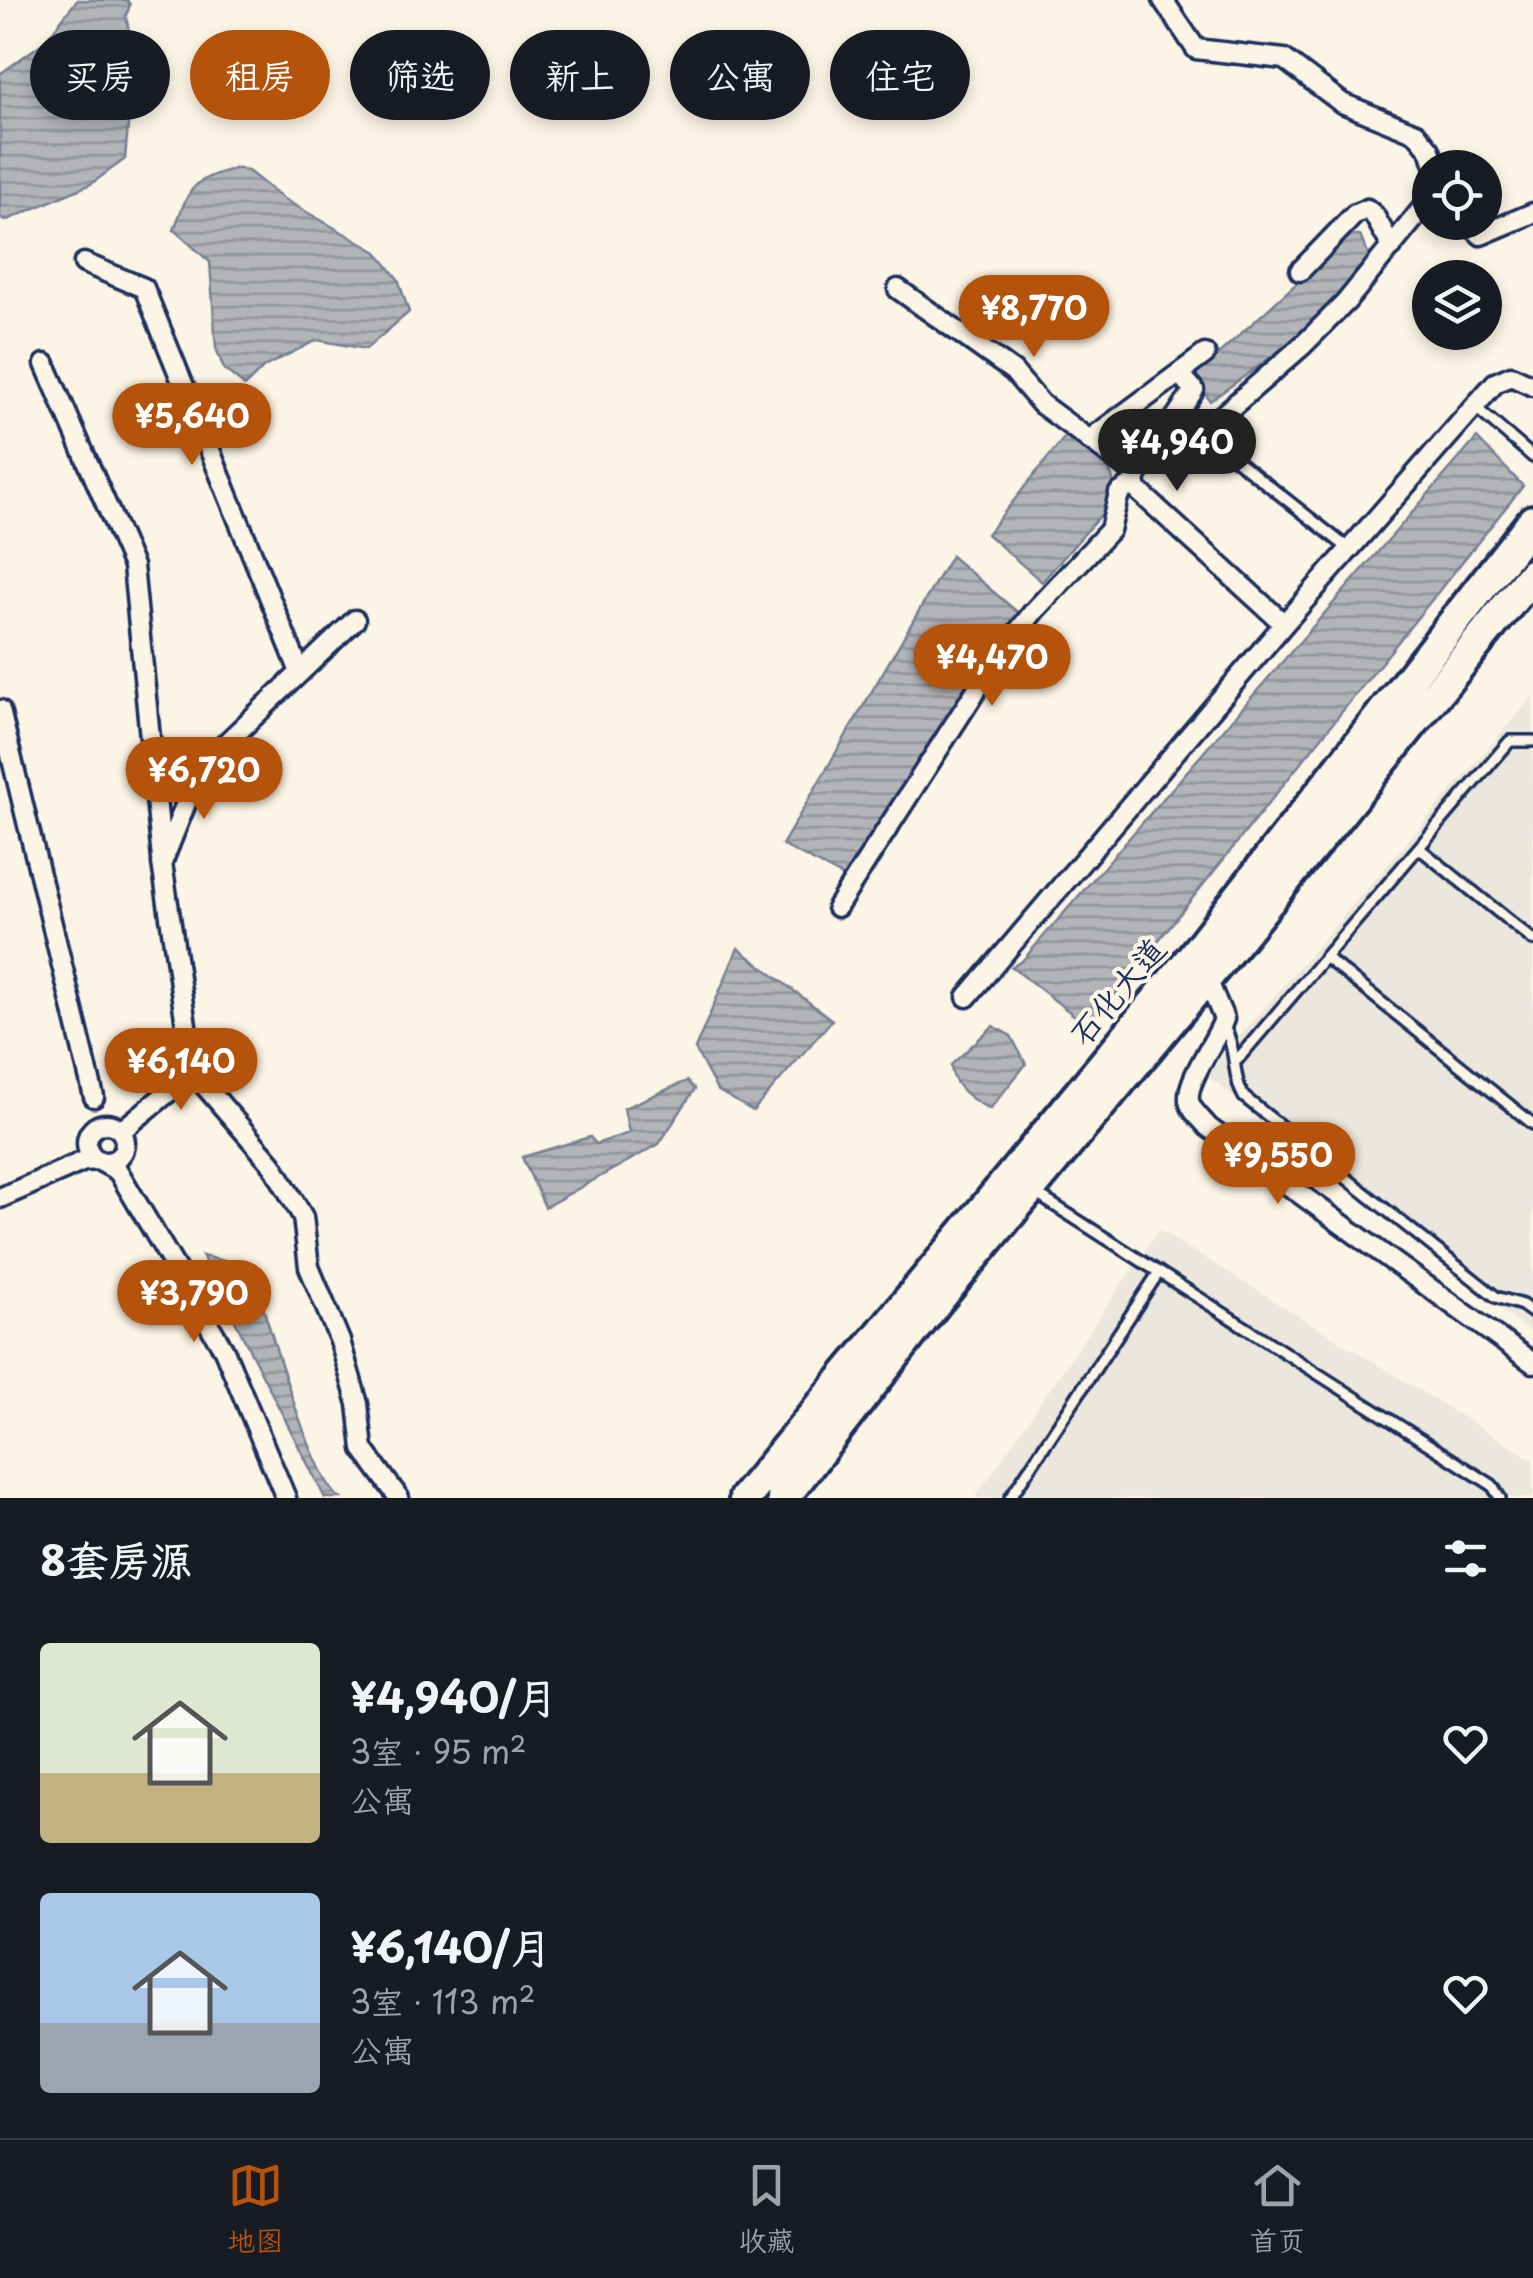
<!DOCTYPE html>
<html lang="zh">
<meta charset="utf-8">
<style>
body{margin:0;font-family:"Playpen Sans","LXGW WenKai TC",sans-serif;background:#20242c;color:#f1f3f6;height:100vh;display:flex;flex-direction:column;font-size:38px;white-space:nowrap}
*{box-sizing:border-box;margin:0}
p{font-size:32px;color:#9ea1a6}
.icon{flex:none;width:55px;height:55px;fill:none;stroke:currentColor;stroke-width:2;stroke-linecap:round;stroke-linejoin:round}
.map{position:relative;height:1498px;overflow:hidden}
.side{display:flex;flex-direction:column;background:#171b24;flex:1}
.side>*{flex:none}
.hud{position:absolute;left:30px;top:30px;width:1000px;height:90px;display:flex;gap:20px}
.tools{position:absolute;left:1412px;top:150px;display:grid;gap:20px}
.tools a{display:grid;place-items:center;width:90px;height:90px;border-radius:50%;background:#171b24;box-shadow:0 5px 15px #0003;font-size:50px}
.price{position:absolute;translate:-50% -85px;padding:0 22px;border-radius:35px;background:#b45309;color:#fff;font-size:32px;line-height:65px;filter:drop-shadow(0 2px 5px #0008)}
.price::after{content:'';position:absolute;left:50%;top:60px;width:30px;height:22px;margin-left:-15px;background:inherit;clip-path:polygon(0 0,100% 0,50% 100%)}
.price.current{background:#222;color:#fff}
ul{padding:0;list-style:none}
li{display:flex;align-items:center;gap:30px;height:250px;padding:0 40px}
li span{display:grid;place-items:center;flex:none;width:280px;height:200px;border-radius:10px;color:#555}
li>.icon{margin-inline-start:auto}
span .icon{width:120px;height:120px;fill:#fffc;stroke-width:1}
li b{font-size:42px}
h2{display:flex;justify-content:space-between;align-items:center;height:120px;padding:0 40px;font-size:42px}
.pill{padding:0 35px;border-radius:45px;background:#171b24;box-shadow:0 5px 15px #0003;font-size:35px;line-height:90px}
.pill.current{background:#b45309;color:#fff}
.tabs{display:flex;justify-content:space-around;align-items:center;height:140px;border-top:2px solid #363941;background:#171b24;font-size:28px;color:#9ea1a6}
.tabs a{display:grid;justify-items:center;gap:5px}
.tabs .current{color:#b45309}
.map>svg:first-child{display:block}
.built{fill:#ece7dc}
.water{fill:url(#water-rules);stroke:#767f94;stroke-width:2.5}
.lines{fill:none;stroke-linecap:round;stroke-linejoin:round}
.lane-casing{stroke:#1b2f5e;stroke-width:16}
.street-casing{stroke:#1b2f5e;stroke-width:25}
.primary-casing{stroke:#1b2f5e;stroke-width:38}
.lane{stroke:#fcf5e5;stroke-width:9}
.street{stroke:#fcf5e5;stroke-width:18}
.primary{stroke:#fcf5e5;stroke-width:30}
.labels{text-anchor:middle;stroke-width:8;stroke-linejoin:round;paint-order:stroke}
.street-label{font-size:32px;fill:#1b2f5e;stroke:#fcf5e5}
</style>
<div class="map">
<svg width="1533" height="1498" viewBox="0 0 1533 1498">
<defs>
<pattern id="water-rules" width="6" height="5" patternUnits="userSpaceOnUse" patternTransform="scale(2.5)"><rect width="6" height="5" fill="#b2b4b8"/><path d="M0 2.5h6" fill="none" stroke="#909399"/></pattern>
</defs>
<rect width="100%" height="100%" fill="#fcf5e5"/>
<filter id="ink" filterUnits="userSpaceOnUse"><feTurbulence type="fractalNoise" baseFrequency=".01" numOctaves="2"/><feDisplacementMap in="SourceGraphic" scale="20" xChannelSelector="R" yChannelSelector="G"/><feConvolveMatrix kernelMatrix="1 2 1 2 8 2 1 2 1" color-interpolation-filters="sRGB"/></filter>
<g filter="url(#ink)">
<path class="built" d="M1533 696V1335L1206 1075Z
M1159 1230 1533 1460V1498H975Z"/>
<path class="water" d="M77 0H127L130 5 126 16 134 59 125 159 91 184 5 221 0 217V74L44 42Z
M237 168 248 171 282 198 377 252 398 279 409 312 366 349 317 340 264 367 245 386 224 369 216 348 210 262 174 230C190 186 191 180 237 168Z
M1349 236H1360L1367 252 1378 262 1320 322 1210 401 1194 376Z
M1068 433 1106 461 1116 488 1104 511 1042 582 987 534Z
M1477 438 1523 486 1089 1027 1012 967 1023 960Z
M951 556 1022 616 844 877 782 845Z
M738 948 832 1020 753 1111 717 1090 695 1049Z
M993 1026 1011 1036 1026 1064 990 1109C971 1100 952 1087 951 1065Z
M687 1081 695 1089 659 1144 545 1207 522 1157 590 1137 596 1144 629 1133 624 1108Z
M202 1256 243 1265C249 1279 258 1293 263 1308 276 1345 313 1479 340 1498H325Z"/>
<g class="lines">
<g class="lane-casing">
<path id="lane" d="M1474 406 1533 457
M1202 433 1349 549
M1419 848 1533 940
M1325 957 1533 1124
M1222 1024C1238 1047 1231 1075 1244 1097L1496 1297 1522 1305 1533 1313
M1237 1060 1510 741H1533
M1035 1193 1492 1485 1500 1498
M1010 1498 1159 1272"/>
</g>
<g class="street-casing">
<path id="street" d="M1163 0 1196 49 1284 59 1342 103 1416 133 1430 150 1436 168
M1467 222 1481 235 1533 213
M84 263 144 288 300 672
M1300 271 1355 214 1367 209 1374 215 1392 247
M898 289 1013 371 1041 404 1137 475
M45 364 133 566 162 859
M1179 373 1194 390 1137 475 1134 487 1284 624
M1178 414 1202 433 1303 345 1346 302 1430 199
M1089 440 1205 354
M0 710 94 1097
M837 907 995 661 1034 611 1110 530 1119 493 1130 486 1134 487
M1205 974 1224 1019C1217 1040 1186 1080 1189 1100 1190 1110 1202 1119 1208 1127L1533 1363
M967 997 1284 624 1495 383 1511 376 1533 386
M193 1072 162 863 200 768 355 620
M87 1143a19 19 0 1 1 38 0a19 19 0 1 1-38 0Z
M121 1131 193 1072 272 1164 303 1217 309 1267 340 1341 358 1404 363 1449 399 1498
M0 1198 84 1161 98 1160 118 1171 224 1350 286 1498"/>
</g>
<g class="primary-casing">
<path id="primary" d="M745 1498 1190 960 1533 521
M783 1498 937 1301 1221 960 1533 574"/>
</g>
<use href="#lane" class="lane"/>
<use href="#street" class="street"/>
<use href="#primary" class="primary"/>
</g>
</g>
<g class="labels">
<g class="street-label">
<text transform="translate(1118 992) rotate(-50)" y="11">石化大道</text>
</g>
</g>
</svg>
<div class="tools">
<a><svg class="icon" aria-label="locate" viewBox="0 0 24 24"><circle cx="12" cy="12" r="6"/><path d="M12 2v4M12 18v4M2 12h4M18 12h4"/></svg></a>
<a><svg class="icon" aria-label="layers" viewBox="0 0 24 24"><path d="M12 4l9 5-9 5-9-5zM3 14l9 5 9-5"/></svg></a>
</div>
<b class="price" style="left:1034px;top:360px">¥8,770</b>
<b class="price" style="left:192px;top:468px">¥5,640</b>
<b class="price current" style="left:1177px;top:494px">¥4,940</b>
<b class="price" style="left:992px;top:709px">¥4,470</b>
<b class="price" style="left:204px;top:822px">¥6,720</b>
<b class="price" style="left:181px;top:1113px">¥6,140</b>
<b class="price" style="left:1278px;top:1207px">¥9,550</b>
<b class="price" style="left:194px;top:1345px">¥3,790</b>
<div class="hud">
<a class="pill">买房</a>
<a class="pill current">租房</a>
<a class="pill">筛选</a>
<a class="pill">新上</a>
<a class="pill">公寓</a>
<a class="pill">住宅</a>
</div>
</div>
<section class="side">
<h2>8套房源<svg class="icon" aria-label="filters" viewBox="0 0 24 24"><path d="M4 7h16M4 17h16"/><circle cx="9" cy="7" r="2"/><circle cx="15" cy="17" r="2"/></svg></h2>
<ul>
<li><span style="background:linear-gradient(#dfe7d0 65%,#c2b280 0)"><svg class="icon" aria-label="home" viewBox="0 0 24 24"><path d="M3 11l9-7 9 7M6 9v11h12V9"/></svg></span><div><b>¥4,940/月</b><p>3室 · 95 m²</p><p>公寓</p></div><svg class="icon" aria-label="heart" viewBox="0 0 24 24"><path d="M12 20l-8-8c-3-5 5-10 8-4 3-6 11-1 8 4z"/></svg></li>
<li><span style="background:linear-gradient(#a9c7e8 65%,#9aa5b1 0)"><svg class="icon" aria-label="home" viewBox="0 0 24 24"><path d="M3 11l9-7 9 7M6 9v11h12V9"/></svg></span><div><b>¥6,140/月</b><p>3室 · 113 m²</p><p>公寓</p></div><svg class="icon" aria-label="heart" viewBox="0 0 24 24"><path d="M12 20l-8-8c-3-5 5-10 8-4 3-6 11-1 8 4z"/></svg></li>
</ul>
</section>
<nav class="tabs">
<a class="current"><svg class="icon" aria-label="map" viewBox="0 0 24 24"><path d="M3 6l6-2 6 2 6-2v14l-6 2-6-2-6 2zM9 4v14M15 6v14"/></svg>地图</a>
<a><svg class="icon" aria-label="saved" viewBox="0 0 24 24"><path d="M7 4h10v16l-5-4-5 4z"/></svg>收藏</a>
<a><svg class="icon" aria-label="home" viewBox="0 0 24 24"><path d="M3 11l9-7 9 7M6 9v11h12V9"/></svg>首页</a>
</nav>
